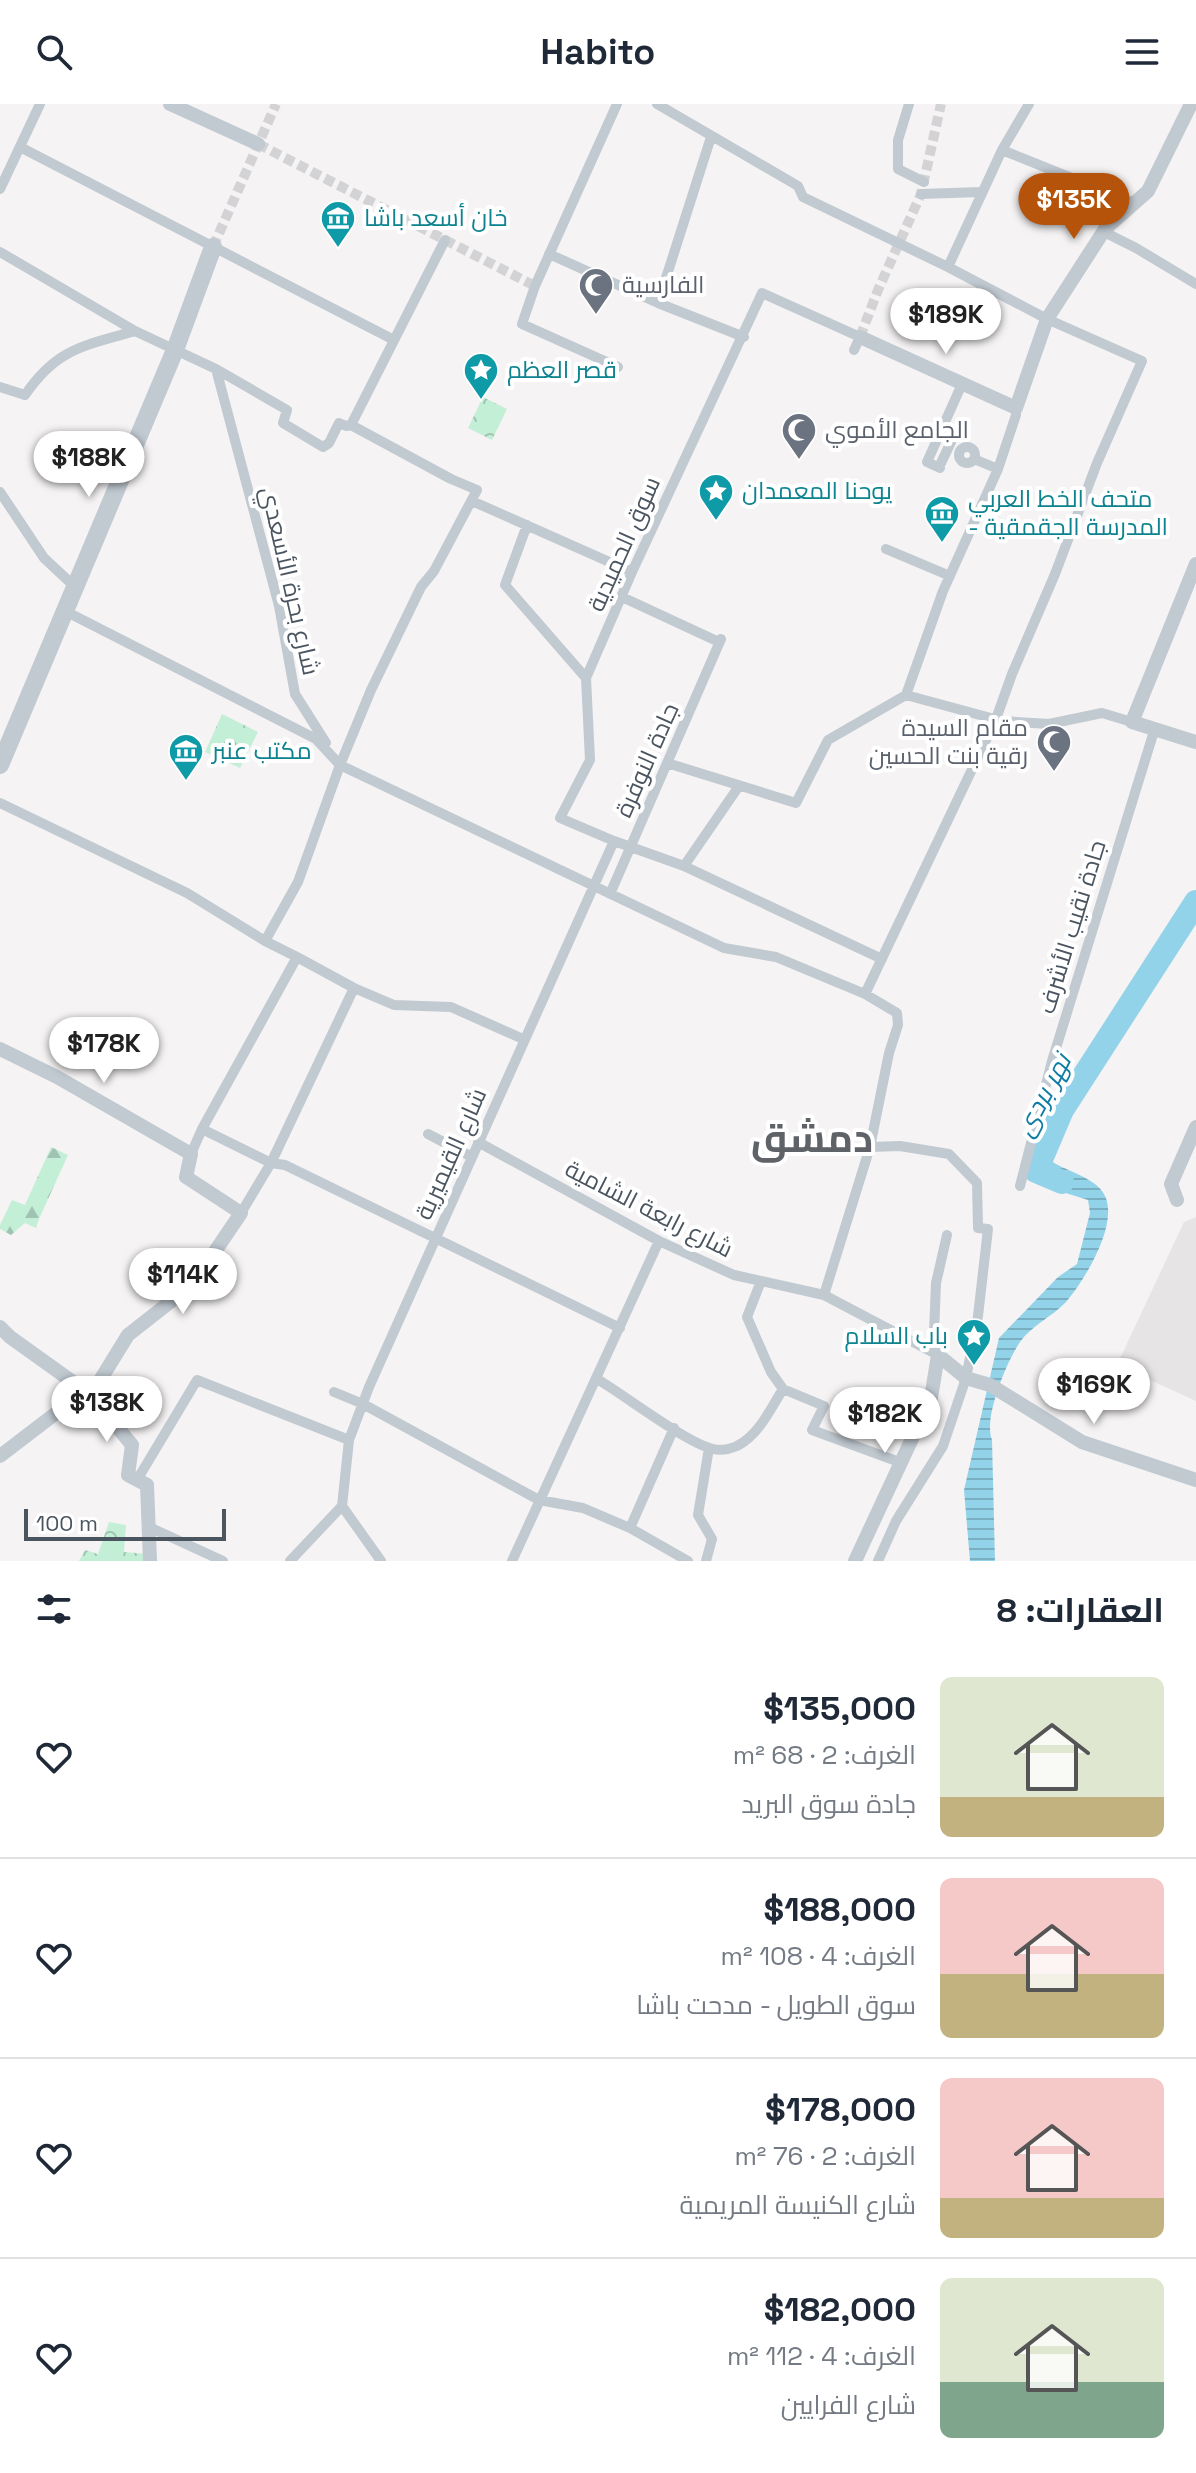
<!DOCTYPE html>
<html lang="ar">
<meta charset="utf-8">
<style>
body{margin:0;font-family:"Space Grotesk",Cairo,sans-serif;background:#f2f2f3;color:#1f2937;direction:rtl;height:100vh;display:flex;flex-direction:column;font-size:30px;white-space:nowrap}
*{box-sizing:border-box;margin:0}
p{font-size:26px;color:#747a83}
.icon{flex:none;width:44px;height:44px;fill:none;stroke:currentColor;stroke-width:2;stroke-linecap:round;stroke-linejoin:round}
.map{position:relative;height:1457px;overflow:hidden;direction:ltr}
.sheet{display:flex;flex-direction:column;background:#fff;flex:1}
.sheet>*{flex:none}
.scale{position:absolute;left:24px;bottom:20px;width:202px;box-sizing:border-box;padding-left:8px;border:4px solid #4b5560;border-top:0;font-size:22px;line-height:28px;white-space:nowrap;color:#4b5560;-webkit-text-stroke:6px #fff;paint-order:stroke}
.price{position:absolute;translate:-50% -68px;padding:0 18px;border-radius:28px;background:#fff;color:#222;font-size:26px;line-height:52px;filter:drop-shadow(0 2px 4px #0008)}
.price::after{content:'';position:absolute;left:50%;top:48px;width:24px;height:18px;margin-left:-12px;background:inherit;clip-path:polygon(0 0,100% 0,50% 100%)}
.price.current{background:#b45309;color:#fff}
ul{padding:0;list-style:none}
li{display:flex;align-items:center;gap:24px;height:200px;padding:0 32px}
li+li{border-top:2px solid #e0e1e3}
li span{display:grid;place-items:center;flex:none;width:224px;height:160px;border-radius:12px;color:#555}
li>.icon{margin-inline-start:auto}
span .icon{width:96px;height:96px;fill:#fffc;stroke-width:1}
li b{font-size:34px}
h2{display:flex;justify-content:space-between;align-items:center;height:96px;padding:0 32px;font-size:34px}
header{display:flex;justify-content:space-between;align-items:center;height:104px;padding:0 32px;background:#fff;font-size:36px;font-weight:700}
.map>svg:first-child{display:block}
.education{fill:#e6e4e5}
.forest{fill:url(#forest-firs)}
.park{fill:url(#park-crowns)}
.water{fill:url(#water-rules)}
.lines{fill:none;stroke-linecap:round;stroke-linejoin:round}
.river{stroke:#93d3ea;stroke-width:24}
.pedestrian-tunnel{stroke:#d3d3d6;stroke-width:10;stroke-dasharray:10 5;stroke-linecap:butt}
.pedestrian{stroke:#c1c9d1;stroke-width:10}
.minor{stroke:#c1c9d1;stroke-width:14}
.tertiary{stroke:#c1c9d1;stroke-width:18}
.labels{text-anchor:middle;stroke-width:8;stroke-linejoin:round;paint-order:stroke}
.culture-label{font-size:24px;fill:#0d838f;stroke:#fff;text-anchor:start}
.worship-label{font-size:24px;fill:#5b616d;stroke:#fff;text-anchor:start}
.street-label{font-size:24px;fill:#4b5560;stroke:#fff}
.water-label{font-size:26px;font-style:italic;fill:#117da4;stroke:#fff}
.town-label{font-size:40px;font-weight:bold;fill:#5f6267;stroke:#fff}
</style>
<header><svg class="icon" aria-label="menu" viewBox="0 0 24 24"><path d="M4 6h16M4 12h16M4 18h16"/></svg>Habito<svg class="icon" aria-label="search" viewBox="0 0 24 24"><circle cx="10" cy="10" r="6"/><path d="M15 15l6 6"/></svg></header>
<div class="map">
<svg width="1196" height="1457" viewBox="0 0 1196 1457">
<defs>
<pattern id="forest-firs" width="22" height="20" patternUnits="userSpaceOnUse" patternTransform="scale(2)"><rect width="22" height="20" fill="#c4efd7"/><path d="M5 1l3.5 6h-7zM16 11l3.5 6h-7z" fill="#a1c4b2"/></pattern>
<pattern id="park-crowns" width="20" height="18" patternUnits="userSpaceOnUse" patternTransform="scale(2)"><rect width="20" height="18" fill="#c4efd7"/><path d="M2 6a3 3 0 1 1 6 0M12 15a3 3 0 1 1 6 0" fill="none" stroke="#a1c4b2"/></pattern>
<pattern id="water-rules" width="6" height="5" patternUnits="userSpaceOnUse" patternTransform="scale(2)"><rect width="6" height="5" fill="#93d3ea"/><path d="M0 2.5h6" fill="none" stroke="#7aaec1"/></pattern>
</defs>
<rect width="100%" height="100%" fill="#f5f3f3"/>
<path class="education" d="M1196 1113V1297L1117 1261 1184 1118Z"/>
<path class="forest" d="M51 1043 68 1051 39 1115 36 1124 25 1119 11 1131 0 1125V1121L12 1096 25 1101Z"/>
<path class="park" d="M483 293 507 305 492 336 468 324Z
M222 610 258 628 240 664 205 648Z
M109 1418 126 1421 124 1448 149 1450 150 1457H79L85 1446 98 1450Z"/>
<path class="water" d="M1047 1041 1050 1056C1065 1067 1091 1072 1102 1087 1123 1114 1085 1176 1066 1198 1053 1212 1031 1222 1020 1238 1007 1257 983 1314 992 1336L995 1457H970L964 1386 999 1234 1058 1173 1077 1160 1090 1109 1088 1096 1037 1080 1036 1067Z"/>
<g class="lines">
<path class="river" d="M1062 1078 1036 1067 1062 1006 1196 798"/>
<path class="pedestrian-tunnel" d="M258 40 535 182
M213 143 276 0
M860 233 878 186 921 90 941 0"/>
<path class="pedestrian" d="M617 0 535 182 522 220 618 263
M657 0 798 82 803 93 948 163 1047 215 1142 257 1097 359 1055 470 1012 570 996 615 865 890 897 909 898 921 889 949 870 1043 900 1042 949 1050 977 1079 978 1124 988 1125 978 1212 966 1274 943 1342 896 1417 878 1457
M909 0 898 36V65L924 78
M20 43 394 236
M1002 46 1029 0
M0 85 40 0
M921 90 981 88
M1105 125 1108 130 1136 144 1196 180
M0 148 135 227 216 265 287 306 283 319 323 343 329 339 339 319 346 322 351 321
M549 150 658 199 744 233
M948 163 1002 46 1134 99
M658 199 711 33
M216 265 279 502 295 590 326 639
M0 283 25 291C57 244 84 242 135 227
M959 351a8 8 0 1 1 16 0a8 8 0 1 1-16 0Z
M974 355 998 365
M941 359 951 338
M940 364 927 358 962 280
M0 388 44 454 74 482
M472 397 632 468
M527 421 505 481 586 574
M886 445 950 472
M622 493 719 538
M65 507 316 635 340 661 724 844 776 853 865 890
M906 591 1002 617 1049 620 1102 609 1132 618
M667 659 796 699 828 636 906 591 943 487 998 365 1016 311V304
M0 699 187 789 265 837 297 853 202 1025 191 1050
M614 737 684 762 882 855
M684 762 739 682
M610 790 721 535
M265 837 298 778 340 661 371 586 421 483 434 467 477 386 451 375 351 321 445 136
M297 853 354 884
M202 1025 271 1059 285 1061 620 1224
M428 1030 472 1053
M478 1038 659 1137 734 1171 824 1191 938 1251 939 1230 934 1229 936 1179 947 1131
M1020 1082 1052 957 1155 624
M241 1109 271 1059 354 884 394 901 451 903 523 935
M761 1177 747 1213 771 1268 783 1285 824 1302 812 1326 902 1359
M824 1191 870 1043
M597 1275C626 1292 685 1338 713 1345 721 1347 730 1345 737 1342 759 1331 771 1304 783 1285
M334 1288 363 1300 539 1396 583 1404 630 1424 688 1457
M137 1376 197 1276 349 1336
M342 1402 381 1457
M149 1423 223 1457
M630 1424 674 1324
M290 1457 342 1402 349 1336 369 1283 614 737 560 714 590 656 586 574 632 468 762 189 860 233 854 246
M512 1457 659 1137
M706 1457 712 1435 698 1411 709 1344"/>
<path class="minor" d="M170 0 258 40
M860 233 1016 304 1047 215 1105 125 1148 87 1191 0
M1196 460 1132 618 1196 638
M0 945 57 973 191 1050 186 1073 241 1109 193 1180 128 1231 91 1291
M1177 1096 1171 1080 1196 1023
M0 1223 10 1233 91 1291 132 1341 128 1371 147 1381 150 1457
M938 1251 966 1274 990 1281 1082 1338 1196 1376
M0 1352 64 1303 76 1279
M855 1457 931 1294 938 1251"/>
<path class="tertiary" d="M0 661 175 246 213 143"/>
</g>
<defs>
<g id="museum-pin" transform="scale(1.8)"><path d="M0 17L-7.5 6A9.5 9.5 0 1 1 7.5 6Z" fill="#0f9aa8" stroke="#fff"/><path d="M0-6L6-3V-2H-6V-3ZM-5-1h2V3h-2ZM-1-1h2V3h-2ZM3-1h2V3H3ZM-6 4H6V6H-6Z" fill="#fff"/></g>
<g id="mosque-pin" transform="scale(1.8)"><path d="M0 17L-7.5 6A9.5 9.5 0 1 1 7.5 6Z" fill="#6b7280" stroke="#fff"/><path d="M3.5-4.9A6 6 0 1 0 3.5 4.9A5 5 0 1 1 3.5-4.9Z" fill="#fff"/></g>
<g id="sight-pin" transform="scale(1.8)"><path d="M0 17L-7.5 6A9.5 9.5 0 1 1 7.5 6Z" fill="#0f9aa8" stroke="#fff"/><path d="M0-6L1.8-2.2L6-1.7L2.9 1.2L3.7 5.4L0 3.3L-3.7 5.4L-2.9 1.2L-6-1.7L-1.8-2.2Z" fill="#fff"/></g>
</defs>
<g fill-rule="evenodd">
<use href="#museum-pin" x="338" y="114"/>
<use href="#mosque-pin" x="596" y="181"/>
<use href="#sight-pin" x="481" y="266"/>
<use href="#mosque-pin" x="799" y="326"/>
<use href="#sight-pin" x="716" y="387"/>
<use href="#museum-pin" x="942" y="409"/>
<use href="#mosque-pin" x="1054" y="638"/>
<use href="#museum-pin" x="186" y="647"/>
<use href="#sight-pin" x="974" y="1232"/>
</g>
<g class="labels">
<g class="culture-label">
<text x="364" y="122">خان أسعد باشا</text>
<text x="507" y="274">قصر العظم</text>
<text x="742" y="395">يوحنا المعمدان</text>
<text x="968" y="403">متحف الخط العربي<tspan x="968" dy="28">- المدرسة الجقمقية</tspan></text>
<text x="212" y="655">مكتب عنبر</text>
<text x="948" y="1240" text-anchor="end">باب السلام</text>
</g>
<g class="worship-label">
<text x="622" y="189">الفارسية</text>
<text x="825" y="334">الجامع الأموي</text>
<text x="1028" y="632" text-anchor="end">مقام السيدة<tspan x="1028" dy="28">رقية بنت الحسين</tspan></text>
</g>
<g class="street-label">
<text transform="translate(624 440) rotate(-66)" y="8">سوق الحميدية</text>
<text transform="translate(290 477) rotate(77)" y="8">شارع بحرة الأسعدي</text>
<text transform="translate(647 656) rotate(-66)" y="8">جادة النوفرة</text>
<text transform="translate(1072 823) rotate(-73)" y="8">جادة نقيب الأشرف</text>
<text transform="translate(451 1050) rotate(-66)" y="8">شارع القيميرية</text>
<text transform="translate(649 1105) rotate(27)" y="8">شارع رابعة الشامية</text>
</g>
<g class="water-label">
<text transform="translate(1043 991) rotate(-62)" y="9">نهر بردى</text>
</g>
<g class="town-label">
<text x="812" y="1048">دمشق</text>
</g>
</g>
</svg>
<div class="scale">100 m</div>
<b class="price current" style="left:1074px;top:137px">$135K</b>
<b class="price" style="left:946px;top:252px">$189K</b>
<b class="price" style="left:89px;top:395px">$188K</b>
<b class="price" style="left:104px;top:981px">$178K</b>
<b class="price" style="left:183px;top:1212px">$114K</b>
<b class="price" style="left:1094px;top:1322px">$169K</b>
<b class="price" style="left:107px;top:1340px">$138K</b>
<b class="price" style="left:885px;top:1351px">$182K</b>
</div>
<section class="sheet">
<h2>العقارات: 8<svg class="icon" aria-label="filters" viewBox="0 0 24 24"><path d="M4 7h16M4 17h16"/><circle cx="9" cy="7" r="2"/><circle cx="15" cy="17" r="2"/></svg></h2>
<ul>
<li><span style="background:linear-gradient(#dfe7d0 75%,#c2b280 0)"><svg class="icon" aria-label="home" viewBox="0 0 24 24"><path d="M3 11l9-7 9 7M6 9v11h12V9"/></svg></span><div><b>$135,000</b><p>الغرف: 2 · 68 m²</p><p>جادة سوق البريد</p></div><svg class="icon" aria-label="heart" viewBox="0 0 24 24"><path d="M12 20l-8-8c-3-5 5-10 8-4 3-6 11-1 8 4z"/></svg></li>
<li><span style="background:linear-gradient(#f6c9c9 60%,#c2b280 0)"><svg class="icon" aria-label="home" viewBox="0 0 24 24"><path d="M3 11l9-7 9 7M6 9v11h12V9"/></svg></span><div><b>$188,000</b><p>الغرف: 4 · 108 m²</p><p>سوق الطويل - مدحت باشا</p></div><svg class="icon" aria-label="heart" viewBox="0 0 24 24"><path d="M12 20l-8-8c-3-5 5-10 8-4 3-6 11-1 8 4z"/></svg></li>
<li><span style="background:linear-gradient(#f6c9c9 75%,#c2b280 0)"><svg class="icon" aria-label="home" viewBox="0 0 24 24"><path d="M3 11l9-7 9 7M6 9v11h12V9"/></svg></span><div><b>$178,000</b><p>الغرف: 2 · 76 m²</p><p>شارع الكنيسة المريمية</p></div><svg class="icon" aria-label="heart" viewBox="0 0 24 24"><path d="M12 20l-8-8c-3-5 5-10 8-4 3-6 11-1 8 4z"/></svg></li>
<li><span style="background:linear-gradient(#dfe7d0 65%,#7fa58c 0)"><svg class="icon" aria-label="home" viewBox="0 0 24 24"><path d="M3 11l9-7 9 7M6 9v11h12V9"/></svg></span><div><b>$182,000</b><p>الغرف: 4 · 112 m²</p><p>شارع الفرايين</p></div><svg class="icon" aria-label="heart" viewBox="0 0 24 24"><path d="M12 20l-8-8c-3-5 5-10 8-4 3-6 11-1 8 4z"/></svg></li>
</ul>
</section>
